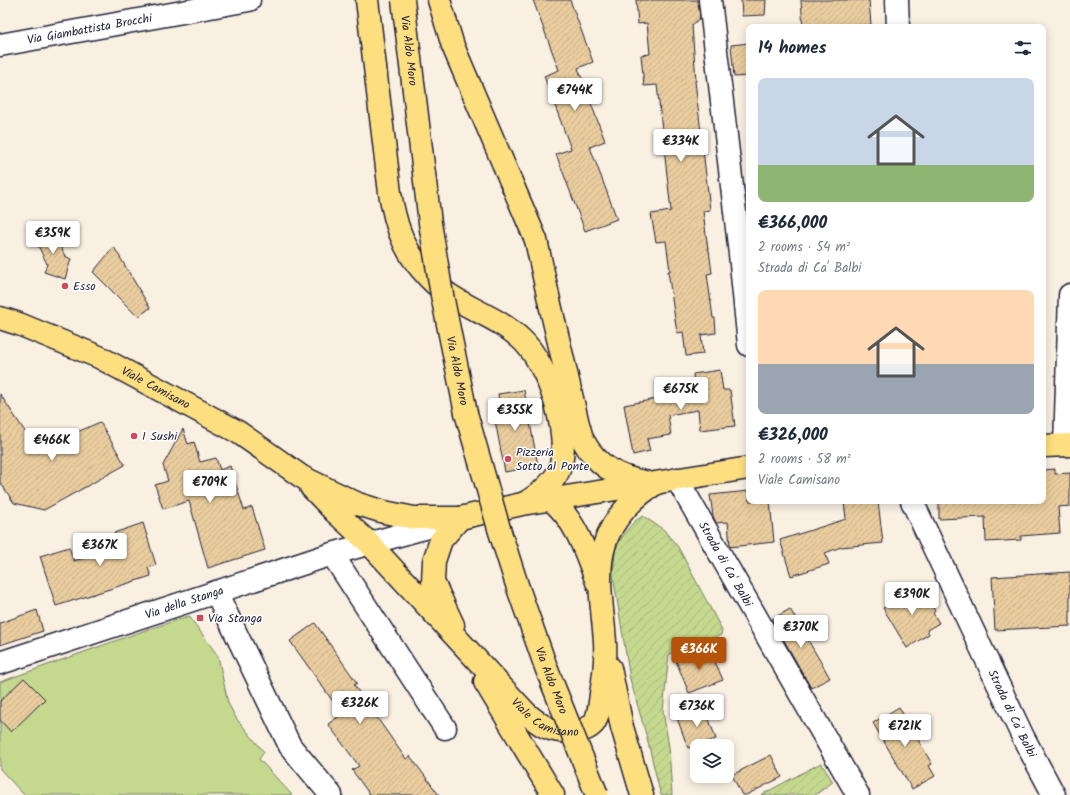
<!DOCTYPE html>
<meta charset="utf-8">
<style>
body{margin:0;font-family:Kalam,sans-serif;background:#f6f6f7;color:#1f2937;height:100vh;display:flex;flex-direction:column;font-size:15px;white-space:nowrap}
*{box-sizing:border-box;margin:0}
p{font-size:13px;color:#747a83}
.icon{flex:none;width:22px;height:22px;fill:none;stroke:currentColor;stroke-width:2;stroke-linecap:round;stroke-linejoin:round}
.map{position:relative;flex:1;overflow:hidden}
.sheet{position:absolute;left:746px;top:24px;width:300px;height:480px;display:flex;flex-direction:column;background:#fff;border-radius:8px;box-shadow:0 2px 10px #0003}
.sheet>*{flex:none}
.controls{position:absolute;left:690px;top:739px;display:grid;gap:8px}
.controls a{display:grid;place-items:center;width:44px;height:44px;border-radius:8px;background:#fff;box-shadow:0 2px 10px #0003;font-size:20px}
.price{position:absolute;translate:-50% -34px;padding:0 9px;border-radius:4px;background:#fff;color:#222;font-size:13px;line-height:26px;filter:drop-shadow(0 1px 2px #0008)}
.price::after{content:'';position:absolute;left:50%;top:24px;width:12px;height:9px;margin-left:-6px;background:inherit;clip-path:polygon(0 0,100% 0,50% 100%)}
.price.on{background:#b45309;color:#fff}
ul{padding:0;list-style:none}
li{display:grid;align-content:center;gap:8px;height:212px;padding:0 12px}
li span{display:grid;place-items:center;height:124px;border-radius:8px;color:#555}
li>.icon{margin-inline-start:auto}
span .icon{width:72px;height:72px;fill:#fffc;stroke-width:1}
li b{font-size:17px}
h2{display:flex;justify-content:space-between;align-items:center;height:48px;padding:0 12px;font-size:17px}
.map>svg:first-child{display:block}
.grass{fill:#c4d88e;stroke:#737d64}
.garden{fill:url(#garden-furrows);stroke:#737d64}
.building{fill:url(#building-hatch);stroke:#22223b}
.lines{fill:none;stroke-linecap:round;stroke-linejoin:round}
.minor-casing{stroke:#22223b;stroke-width:25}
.major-casing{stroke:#22223b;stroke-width:25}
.minor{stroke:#fff;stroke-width:22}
.major{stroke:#fedf80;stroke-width:22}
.major-bridge-casing{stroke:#22223b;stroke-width:25;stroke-linecap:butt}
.major-bridge{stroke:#fedf80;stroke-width:22}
.poi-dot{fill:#d1495b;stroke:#fff;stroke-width:1.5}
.labels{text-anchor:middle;stroke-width:3;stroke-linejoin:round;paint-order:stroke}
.street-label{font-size:12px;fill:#22223b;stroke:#fff}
.poi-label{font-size:12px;fill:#22223b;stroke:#fff;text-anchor:start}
</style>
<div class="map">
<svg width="1070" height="795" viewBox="0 0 1070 795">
<defs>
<pattern id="garden-furrows" width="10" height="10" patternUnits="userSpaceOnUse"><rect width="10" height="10" fill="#c4d88e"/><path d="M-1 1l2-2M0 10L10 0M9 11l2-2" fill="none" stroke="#a8b97b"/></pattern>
<pattern id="building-hatch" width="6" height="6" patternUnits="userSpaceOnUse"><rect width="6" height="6" fill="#eacd9e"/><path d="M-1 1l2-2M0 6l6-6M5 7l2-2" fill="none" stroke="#c8b089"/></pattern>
</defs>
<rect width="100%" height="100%" fill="#f9f0e2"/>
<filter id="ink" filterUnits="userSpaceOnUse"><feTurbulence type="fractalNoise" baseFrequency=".025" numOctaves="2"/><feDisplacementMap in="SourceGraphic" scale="8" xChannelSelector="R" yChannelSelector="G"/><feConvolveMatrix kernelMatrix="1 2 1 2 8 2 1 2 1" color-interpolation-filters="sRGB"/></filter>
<g filter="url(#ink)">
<path class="grass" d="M189 616 218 656 228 703 236 718 264 752 259 759 292 795H24L0 769V682L143 631Z"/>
<path class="garden" d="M643 516 664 530 678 547 722 630 721 635 669 654 663 711 669 747 672 795H661L659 788 647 738 630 679 613 575 615 551 619 542 625 532 635 521Z
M821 763 833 782 815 795H761Z"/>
<path class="building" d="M533 0H570L593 62 578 68 605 141 590 147 617 219 585 231 556 154 571 149 544 76 559 70Z
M636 0H698L700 18 692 25 696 81H695L710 210 703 211 708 250H709L712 273 707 274 713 318H715L716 333 701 335 703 354 686 356 683 332 677 333 668 271H670L666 241 656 242 651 214 671 211 657 85 644 86 641 55 650 54 647 23 638 24Z
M741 0H766L765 15 742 16Z
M801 0H869L871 25 803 27Z
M749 43V76L734 77 731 45Z
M52 229 65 256 71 259 65 279 44 272 47 264 34 237Z
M114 247 150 308 138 317 93 272Z
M720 370 723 390H730L735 426 700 430 698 410 668 415 671 435 647 439 650 451 633 455 624 405 695 392 693 374Z
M524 390 538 466 505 472 493 410 500 409 498 394Z
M0 394 26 433 59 440 100 422 125 465 44 510 14 503 0 482Z
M183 429 188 444 194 442 200 462 216 458 220 470 230 466 244 510 252 507 265 550 208 568 189 501 163 509 155 485 168 481 163 465Z
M1055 469V474L1070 473V506L1058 507 1060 533 1021 536V540L986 542 985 517 939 519V501H1043V470Z
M749 491V501H770L774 542 730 547 728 522 716 523 713 516 710 495Z
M844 501H878L883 543 841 547 825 553 829 564 791 576 780 540 846 519Z
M143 523 156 565 148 568 151 576 56 606 40 556 69 547 74 561 118 547 114 533Z
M1070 572V626L995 630 992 577Z
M920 585 935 611 933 613 939 623 927 630 929 634 907 648 883 608Z
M790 609 830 678 811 688 772 619Z
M37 610 43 631 0 645V623Z
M315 623 357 683 354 685 406 759 410 756 439 795H370L352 770 359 766 328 724 342 714 290 641Z
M709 648 723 680 689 693 676 661Z
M24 678 45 699 11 732 0 720V701Z
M899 707 932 764 929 766 935 776 912 789 873 723Z
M705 708 716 739 688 748 677 718Z
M771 755 782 777 746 795H742L732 775Z"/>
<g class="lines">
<g class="minor-casing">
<g id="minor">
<path d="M710 0 740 254 749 345"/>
<path d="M897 0 898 27"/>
<path id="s1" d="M0 45 249 0"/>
<path d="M1065 445 1070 295"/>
<path id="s2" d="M677 479 858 795"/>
<path id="s3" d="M912 501 1023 737 1054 795"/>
<path d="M332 554 445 728"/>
<path d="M216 592 290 746 331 795"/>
<path id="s4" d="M0 663 332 554 449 521"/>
</g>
</g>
<g class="major-casing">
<g id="major">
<path d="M367 0 390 193C395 222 402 247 422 270 430 280 440 289 451 296 474 311 501 320 521 339 547 362 571 433 560 467 555 483 538 495 525 503"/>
<path d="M439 0 453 46 536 240 549 300 578 424C580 430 581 437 584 442 597 466 620 478 645 482"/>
<path id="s5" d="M0 318 19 324 99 357 238 432 302 477 358 504 384 512 414 518H460L522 504 749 468"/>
<path d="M1043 446 1070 445"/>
<path id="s6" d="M311 487 335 512 369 543 526 713C541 726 549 731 569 732 578 732 588 730 594 723 599 716 600 702 601 694 604 677 606 659 605 642 603 609 595 575 605 543 613 518 634 497 655 484"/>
<path d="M551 500C576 520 586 553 597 582"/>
<path d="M453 625 433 582 434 561 441 540 460 518"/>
<path d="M610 668 622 727 642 795"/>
<path d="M485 682 553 795"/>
</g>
</g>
<use href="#minor" class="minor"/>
<use href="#major" class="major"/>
<g class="major-bridge-casing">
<g id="major-bridge">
<path id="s7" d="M403 0 430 223 442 295 466 413 500 532 518 588 547 670 597 795"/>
</g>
</g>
<use href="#major-bridge" class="major-bridge"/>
</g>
</g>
<g class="poi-dot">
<circle cx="65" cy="286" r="4"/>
<circle cx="134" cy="436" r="4"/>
<circle cx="508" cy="459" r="4"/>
<rect x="196" y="614" width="8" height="8" rx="2"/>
</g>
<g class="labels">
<g class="street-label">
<text dy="4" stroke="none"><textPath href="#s1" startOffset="91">Via Giambattista Brocchi</textPath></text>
<text dy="4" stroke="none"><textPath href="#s7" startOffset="51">Via Aldo Moro</textPath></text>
<text dy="4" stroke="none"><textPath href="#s7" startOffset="375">Via Aldo Moro</textPath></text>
<text dy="4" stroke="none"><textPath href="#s5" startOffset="171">Viale Camisano</textPath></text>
<text dy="4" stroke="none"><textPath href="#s2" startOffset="98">Strada di Ca' Balbi</textPath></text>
<text dy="4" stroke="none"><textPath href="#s4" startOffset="194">Via della Stanga</textPath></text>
<text dy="4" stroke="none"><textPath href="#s7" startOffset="699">Via Aldo Moro</textPath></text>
<text dy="4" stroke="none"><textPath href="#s6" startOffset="332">Viale Camisano</textPath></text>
<text dy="4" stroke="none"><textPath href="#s3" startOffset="235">Strada di Ca' Balbi</textPath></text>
</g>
<g class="poi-label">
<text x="73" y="290">Esso</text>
<text x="142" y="440">I Sushi</text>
<text x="516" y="456">Pizzeria<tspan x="516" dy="14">Sotto al Ponte</tspan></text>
<text x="208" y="622">Via Stanga</text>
</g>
</g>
</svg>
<div class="controls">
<a><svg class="icon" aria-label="layers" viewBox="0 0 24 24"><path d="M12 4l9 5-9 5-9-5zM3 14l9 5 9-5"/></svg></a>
</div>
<b class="price" style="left:575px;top:112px">€744K</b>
<b class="price" style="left:681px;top:163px">€334K</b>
<b class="price" style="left:53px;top:255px">€359K</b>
<b class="price" style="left:681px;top:411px">€675K</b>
<b class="price" style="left:515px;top:432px">€355K</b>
<b class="price" style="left:52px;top:462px">€466K</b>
<b class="price" style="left:210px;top:504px">€709K</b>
<b class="price" style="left:100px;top:567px">€367K</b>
<b class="price" style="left:912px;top:616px">€390K</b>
<b class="price" style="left:801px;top:649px">€370K</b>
<b class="price on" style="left:699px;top:671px">€366K</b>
<b class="price" style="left:360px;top:725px">€326K</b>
<b class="price" style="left:697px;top:728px">€736K</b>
<b class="price" style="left:905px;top:748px">€721K</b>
<section class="sheet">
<h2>14 homes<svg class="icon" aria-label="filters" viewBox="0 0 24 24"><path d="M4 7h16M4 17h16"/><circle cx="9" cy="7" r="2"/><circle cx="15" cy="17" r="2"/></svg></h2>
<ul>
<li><span style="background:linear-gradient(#c9d6e8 70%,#8fb573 0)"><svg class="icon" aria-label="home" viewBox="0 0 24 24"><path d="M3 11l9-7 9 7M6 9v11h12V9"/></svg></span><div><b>€366,000</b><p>2 rooms · 54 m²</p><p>Strada di Ca' Balbi</p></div></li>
<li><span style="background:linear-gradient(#ffd9b3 60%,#9aa5b1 0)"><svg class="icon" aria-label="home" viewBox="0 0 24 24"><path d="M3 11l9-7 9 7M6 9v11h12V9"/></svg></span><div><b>€326,000</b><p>2 rooms · 58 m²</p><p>Viale Camisano</p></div></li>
</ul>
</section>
</div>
